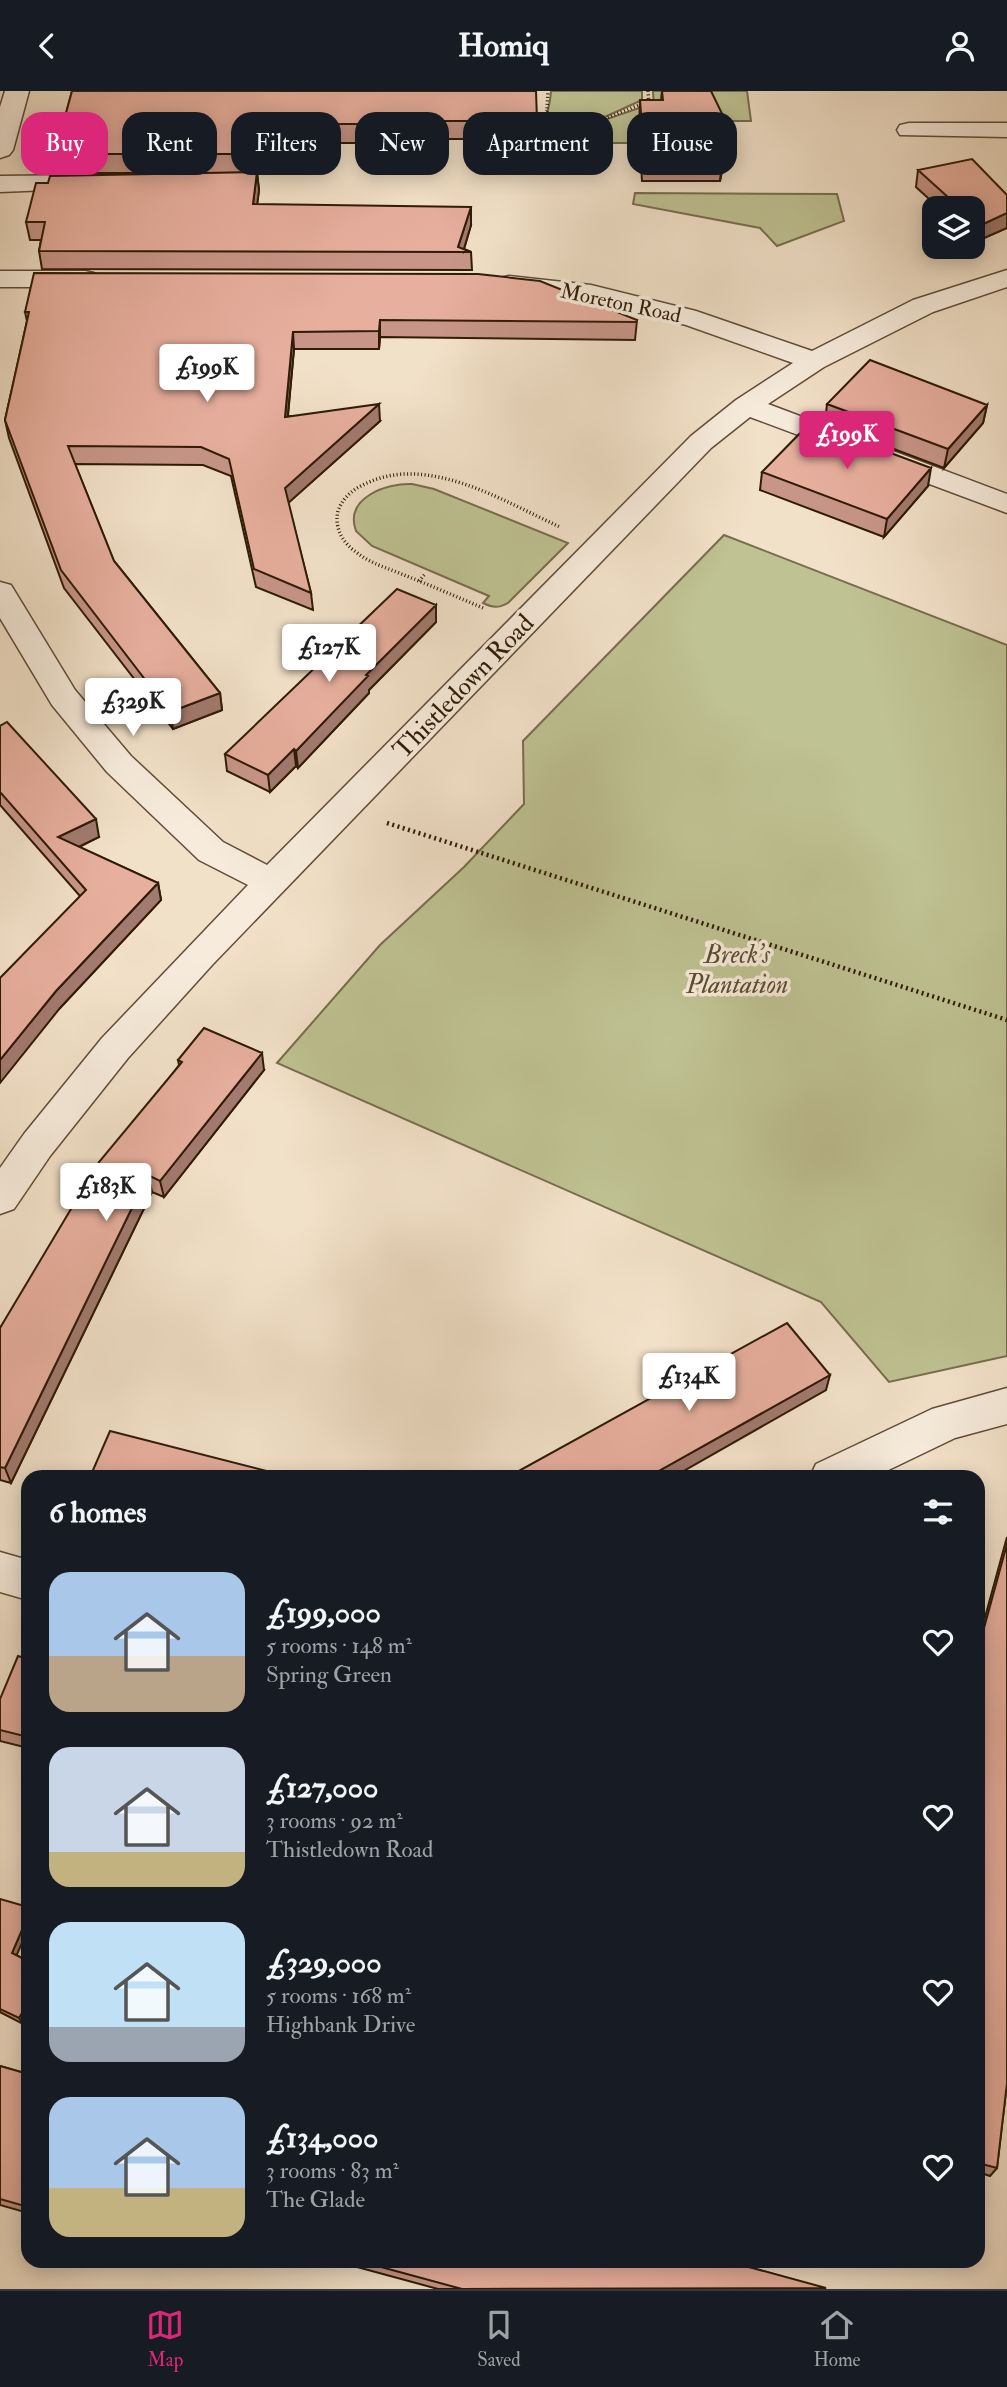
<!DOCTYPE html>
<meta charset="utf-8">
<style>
body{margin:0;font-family:"IM FELL Double Pica",serif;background:#20242c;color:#f1f3f6;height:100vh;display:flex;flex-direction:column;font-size:26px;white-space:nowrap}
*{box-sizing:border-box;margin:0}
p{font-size:23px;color:#9ea1a6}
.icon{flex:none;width:38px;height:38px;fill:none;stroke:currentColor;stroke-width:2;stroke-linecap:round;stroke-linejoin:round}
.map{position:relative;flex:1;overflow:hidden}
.sheet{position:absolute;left:21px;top:1379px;width:964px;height:798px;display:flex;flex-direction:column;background:#171b24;border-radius:21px;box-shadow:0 4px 18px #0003}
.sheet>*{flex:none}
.guide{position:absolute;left:21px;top:21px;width:966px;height:63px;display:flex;gap:14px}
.tools{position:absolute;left:922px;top:105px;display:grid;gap:14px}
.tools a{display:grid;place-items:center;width:63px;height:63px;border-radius:14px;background:#171b24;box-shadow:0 4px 18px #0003;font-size:35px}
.price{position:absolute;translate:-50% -60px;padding:0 16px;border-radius:7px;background:#fff;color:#222;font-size:23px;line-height:46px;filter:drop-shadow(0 2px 4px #0008)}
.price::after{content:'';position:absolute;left:50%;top:42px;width:21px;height:16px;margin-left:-10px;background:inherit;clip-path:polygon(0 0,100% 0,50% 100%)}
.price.selected{background:#db2777;color:#fff}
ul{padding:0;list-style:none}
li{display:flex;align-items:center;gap:21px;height:175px;padding:0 28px}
li span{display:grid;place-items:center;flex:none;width:196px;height:140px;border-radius:21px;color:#555}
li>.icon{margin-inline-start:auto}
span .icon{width:84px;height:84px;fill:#fffc;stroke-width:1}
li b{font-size:30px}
h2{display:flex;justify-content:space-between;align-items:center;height:84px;padding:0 28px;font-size:30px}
.chip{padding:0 24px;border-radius:21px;background:#171b24;box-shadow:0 4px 18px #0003;font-size:24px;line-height:63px}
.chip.selected{background:#db2777;color:#fff}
header{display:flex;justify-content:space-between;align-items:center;height:91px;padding:0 28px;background:#171b24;font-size:32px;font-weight:800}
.tabs{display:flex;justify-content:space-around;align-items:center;height:98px;border-top:2px solid #363941;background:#171b24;font-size:19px;color:#9ea1a6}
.tabs a{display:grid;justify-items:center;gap:4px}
.tabs .selected{color:#db2777}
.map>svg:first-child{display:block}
.green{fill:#bfc293;stroke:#776e4d;stroke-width:2}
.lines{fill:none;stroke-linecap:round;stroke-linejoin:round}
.minor-casing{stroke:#604c38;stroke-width:3}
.path-far1{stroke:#2f1b07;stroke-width:3.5;stroke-dasharray:1 2.5;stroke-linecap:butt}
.path{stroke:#2f1b07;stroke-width:4.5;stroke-dasharray:2 3.5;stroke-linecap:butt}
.minor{fill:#f7ecdc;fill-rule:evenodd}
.wall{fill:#c79688;stroke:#2f1b07;stroke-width:2}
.shaded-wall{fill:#a27a6f;stroke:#2f1b07;stroke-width:2}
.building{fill:#e7af9e;stroke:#2f1b07;stroke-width:2}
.labels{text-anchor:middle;stroke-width:7;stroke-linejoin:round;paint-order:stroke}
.far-street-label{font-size:21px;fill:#2f1b07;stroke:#f7ecdc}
.street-label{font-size:26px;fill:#2f1b07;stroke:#f7ecdc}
.park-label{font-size:26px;font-style:italic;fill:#5a4d31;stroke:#f7ecdc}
</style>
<header><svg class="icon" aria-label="back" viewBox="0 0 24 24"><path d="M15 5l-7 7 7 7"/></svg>Homiq<svg class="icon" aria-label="person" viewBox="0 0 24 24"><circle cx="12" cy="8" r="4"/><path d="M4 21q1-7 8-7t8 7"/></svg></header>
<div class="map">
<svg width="1007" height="2198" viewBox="0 0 1007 2198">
<rect width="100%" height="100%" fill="#f2e1c9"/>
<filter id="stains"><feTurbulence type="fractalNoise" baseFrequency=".00286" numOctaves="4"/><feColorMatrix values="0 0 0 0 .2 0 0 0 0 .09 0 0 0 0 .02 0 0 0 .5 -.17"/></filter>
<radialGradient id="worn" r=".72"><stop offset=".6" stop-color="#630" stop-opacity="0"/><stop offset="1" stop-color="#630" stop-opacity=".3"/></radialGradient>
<path class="green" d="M551 0H642V9L596 30 595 52H548V55H534C542 36 550 20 551 0Z
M653 0H747L751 30H693L655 39Z
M645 15 639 41 633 45 640 52H601L600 37 604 29Z
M635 102 837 103 844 130 777 155 760 137 633 113Z
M412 393 434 398 568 452 508 512C499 517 493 517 483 512L489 505 372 455 356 440C344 407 386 392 412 393Z
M724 444 1007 554V1265L889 1291 821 1211 277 972 380 854 464 776 524 713 523 650Z"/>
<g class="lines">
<g class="minor-casing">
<path id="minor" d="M5 0H29L13 59 9 64 0 67V16Z
M909 32H1007V46L900 44 897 39 900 34Z
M89 84 98 87 102 92 98 97 0 101V85Z
M1007 179V196L933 221 824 276 768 313 1007 403V422L750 326 711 357 213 873 128 967 50 1065 14 1118 0 1123V1077L24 1043 102 947 248 794 199 769 107 681 52 614 0 527V491L11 494 75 599 131 665 223 751 267 774 691 345 736 309 793 272 686 234 591 210 500 199 496 193 500 187 509 185 591 194 696 220 812 260 913 209Z
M0 180H85L94 182 98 188 94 194 85 196H0Z
M1007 1297V1333L955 1347 874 1386H810L816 1373 932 1318Z
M0 1461 28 1469V1509L0 1501Z"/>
</g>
<path class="path-far1" d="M648 0 649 14
M539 28 547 20 548 0
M598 52 599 30 644 12
M419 490 425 483
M483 517C455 505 427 493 399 482 384 476 368 471 356 461 343 452 334 437 338 420 342 408 352 399 363 394 426 361 503 410 560 436"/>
<path class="path" d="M387 732 1007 929"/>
<use href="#minor" class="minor"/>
</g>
<path class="wall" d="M72 0H536V48H440V52H265L261 82H257L259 99 257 114 471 134 464 158 471 161 472 179 42 178 39 160 41 149H30L26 131 48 92 223 82H59L55 63Z
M662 0 728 35 725 65 720 90H642L639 39 640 9H661Z
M918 79 1007 104V137L975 151 973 149V117H939L916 96Z
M25 221 637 229 635 249 380 246 379 258H294L288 325 380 330 288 412 311 502 313 519 256 496 231 385 203 374 75 373 114 470 220 602 222 619 173 638 64 497 9 347 5 329 27 230Z
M827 313 987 314 983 332 944 377 825 332Z
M762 381 928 395 884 446 760 399Z
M436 514V531L369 599V602L298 677 296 675 270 701 227 680 225 663Z
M0 635 99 746 79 756 158 792 161 809 60 917 80 805 0 714Z
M178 969 264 979 164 1106 152 1101 11 1392 0 1389V1237L179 974Z
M1007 1446V1992L997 2077 990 2085 978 2081V1552Z
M28 1568V1657L0 1650V1608Z
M0 1808 16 1864 28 1870V1924L23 1933 0 1921Z
M0 1975 28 1983V2122L0 2114Z
M335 2170H727L826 2198H438Z"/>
<path class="shaded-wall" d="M263 33 265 52 261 82 259 63Z
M728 35 725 65 720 90 723 60Z
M257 81 259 99 255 131 253 113Z
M471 116V134L463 161 458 156Z
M1007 122V137L975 151 979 135Z
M380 229V246L379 258V240Z
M293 241 294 258 286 343 285 326Z
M379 313 380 330 286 414 285 397Z
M987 314 983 332 944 377 948 358Z
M931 377 928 395 884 446 887 428Z
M436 514V531L369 599V602L298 677 296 660 366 584Z
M220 602 222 619 173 638 170 621Z
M294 658 296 675 270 701 268 684Z
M96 728 99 746 62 764 58 746Z
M158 792 161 809 60 917 0 992V969L56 900Z
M262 962 264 979 164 1106 160 1090Z
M148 1084 152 1101 11 1392 5 1377Z
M830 1284 826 1299 673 1386H648Z
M28 1825V1838L15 1868 12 1862Z
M28 1912V1924L23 1933 19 1927Z"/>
<path class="building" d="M72 0H536L537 30H440V33H263L259 63H55Z
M662 0H711L728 35 723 60H644L640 9H663Z
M972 68 1007 104V122L979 135 973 130V117H960L918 79Z
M257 81 253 113 471 116 458 156 471 161 39 160 45 131H26L36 92H48L50 85Z
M34 182 478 183 540 190 637 229 636 231 380 229 379 240 293 241 285 326 379 313 285 397 311 502 254 478 229 368 201 356 68 355 114 470 220 602 170 621 61 479 5 329 29 221H25Z
M870 269 987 314 948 358 827 313Z
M810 332 931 377 887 428 762 381Z
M397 498 436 514 366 584 368 585 296 660 294 658 268 684 225 663Z
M7 631 96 728 58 746 158 792 56 900 0 969V887L86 799 0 701V635Z
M204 937 262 962 160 1090 148 1084 5 1377 0 1376V1237L99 1071 182 971 178 969Z
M787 1232 830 1284 648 1386H486L517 1381Z
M110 1340 290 1386H90Z
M1007 1453V1992L997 2077 978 2072V1559Z
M18 1565 28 1568V1646L0 1639V1608Z
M0 1808 28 1816V1825L12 1862 28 1870V1912L19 1927 0 1918Z
M0 1975 28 1983V2116L0 2108Z
M359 2170H727L826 2197 462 2198Z"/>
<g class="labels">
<g class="far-street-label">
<text transform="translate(621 212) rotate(12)" y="7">Moreton Road</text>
</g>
<g class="street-label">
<text transform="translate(463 595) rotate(-46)" y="9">Thistledown Road</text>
</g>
<g class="park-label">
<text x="737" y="872">Breck's<tspan x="737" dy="30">Plantation</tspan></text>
</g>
</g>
<rect width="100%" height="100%" filter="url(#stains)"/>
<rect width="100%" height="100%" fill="url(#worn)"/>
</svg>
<div class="tools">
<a><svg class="icon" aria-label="layers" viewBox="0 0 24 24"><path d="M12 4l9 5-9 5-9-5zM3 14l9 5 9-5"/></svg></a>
</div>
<b class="price" style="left:207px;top:313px">£199K</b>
<b class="price selected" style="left:847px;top:380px">£199K</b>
<b class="price" style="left:329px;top:593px">£127K</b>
<b class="price" style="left:133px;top:647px">£329K</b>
<b class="price" style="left:106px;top:1132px">£183K</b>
<b class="price" style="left:689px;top:1322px">£134K</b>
<div class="guide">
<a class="chip selected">Buy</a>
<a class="chip">Rent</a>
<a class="chip">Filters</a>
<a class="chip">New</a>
<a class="chip">Apartment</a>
<a class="chip">House</a>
</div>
<section class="sheet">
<h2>6 homes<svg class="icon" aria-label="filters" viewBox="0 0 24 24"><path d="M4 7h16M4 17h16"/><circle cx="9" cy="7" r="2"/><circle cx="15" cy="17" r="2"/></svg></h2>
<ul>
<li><span style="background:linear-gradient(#a9c7e8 60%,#b9a48a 0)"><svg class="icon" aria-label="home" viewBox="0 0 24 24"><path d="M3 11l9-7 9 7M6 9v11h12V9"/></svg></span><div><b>£199,000</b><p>5 rooms · 148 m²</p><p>Spring Green</p></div><svg class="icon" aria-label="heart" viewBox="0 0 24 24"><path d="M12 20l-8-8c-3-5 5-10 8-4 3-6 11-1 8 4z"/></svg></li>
<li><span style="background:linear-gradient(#c9d6e8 75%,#c2b280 0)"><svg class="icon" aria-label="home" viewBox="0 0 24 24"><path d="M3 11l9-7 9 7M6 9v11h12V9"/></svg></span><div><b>£127,000</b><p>3 rooms · 92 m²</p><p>Thistledown Road</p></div><svg class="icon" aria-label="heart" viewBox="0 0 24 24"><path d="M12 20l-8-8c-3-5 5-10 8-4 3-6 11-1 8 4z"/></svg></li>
<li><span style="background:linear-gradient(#bfe0f5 75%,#9aa5b1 0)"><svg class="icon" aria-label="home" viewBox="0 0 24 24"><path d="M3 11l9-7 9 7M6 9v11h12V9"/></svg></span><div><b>£329,000</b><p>5 rooms · 168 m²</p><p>Highbank Drive</p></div><svg class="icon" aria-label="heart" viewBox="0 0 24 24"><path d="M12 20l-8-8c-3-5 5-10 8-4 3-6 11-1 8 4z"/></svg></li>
<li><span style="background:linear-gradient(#a9c7e8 65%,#c2b280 0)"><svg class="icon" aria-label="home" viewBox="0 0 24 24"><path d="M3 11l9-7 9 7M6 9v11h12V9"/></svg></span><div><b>£134,000</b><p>3 rooms · 83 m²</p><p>The Glade</p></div><svg class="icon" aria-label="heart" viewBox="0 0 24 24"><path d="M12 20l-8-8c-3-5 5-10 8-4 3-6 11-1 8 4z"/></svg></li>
</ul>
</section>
</div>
<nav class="tabs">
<a class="selected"><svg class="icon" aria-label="map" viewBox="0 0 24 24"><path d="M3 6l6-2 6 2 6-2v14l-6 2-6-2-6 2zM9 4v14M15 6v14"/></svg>Map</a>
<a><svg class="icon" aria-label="saved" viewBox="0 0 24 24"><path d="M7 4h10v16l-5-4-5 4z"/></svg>Saved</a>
<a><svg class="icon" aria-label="home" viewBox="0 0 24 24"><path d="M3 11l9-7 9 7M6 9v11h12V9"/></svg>Home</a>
</nav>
